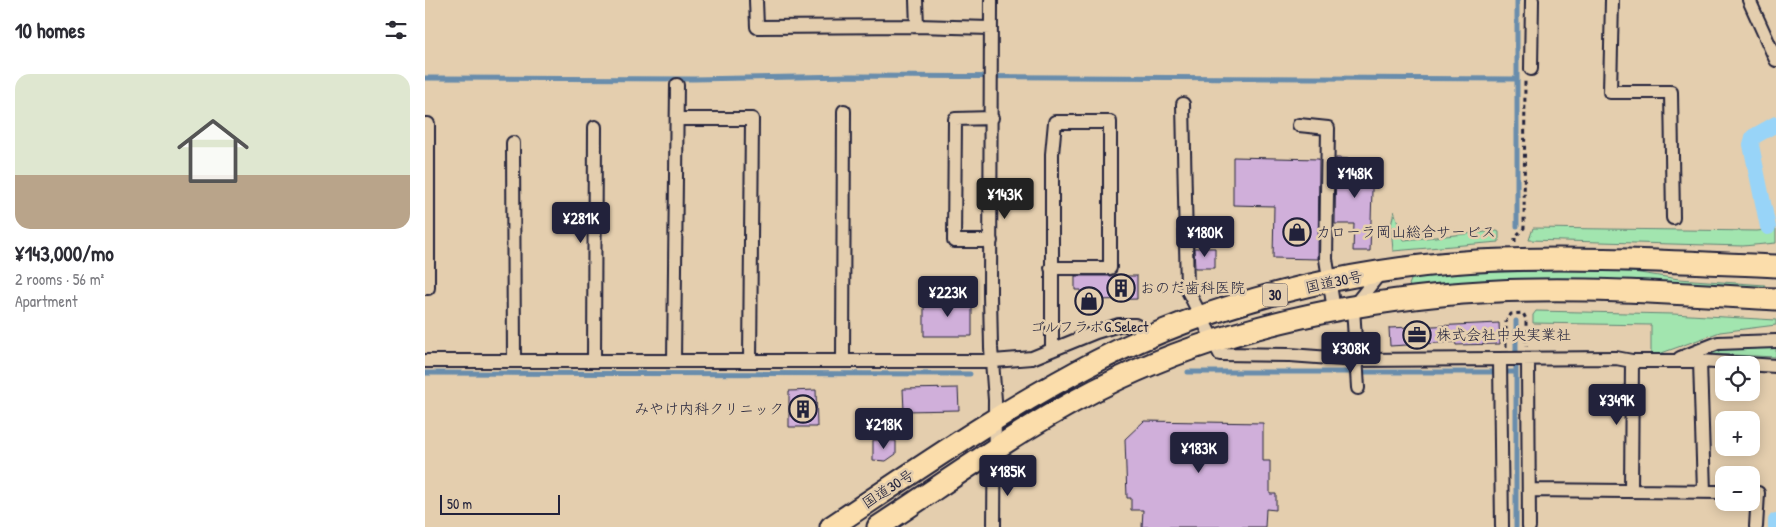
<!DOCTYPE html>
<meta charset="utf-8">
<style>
body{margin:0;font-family:"Patrick Hand","Klee One",sans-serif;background:#f7f7f7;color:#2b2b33;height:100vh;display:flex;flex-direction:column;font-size:19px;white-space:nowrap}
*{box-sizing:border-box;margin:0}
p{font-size:16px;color:#7c7c81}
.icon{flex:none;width:28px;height:28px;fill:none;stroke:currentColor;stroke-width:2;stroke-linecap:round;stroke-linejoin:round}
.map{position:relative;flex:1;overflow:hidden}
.sheet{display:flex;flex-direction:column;background:#fff;width:425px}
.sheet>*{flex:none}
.tools{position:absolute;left:1290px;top:356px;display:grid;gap:10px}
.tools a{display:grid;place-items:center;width:45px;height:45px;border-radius:10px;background:#fff;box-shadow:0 2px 12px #0003;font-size:25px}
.scale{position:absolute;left:15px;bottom:12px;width:120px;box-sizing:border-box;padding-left:5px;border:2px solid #22223b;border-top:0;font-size:14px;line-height:18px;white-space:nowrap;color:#22223b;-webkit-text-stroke:4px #e4ceae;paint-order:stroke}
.price{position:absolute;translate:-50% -42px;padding:0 11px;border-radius:5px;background:#22223b;color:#fff;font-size:16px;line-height:32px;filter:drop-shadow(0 1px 2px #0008)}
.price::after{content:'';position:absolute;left:50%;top:30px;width:15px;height:11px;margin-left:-8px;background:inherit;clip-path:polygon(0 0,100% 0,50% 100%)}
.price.selected{background:#222;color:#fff}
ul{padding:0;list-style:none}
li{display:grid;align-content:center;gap:10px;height:265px;padding:0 15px}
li+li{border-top:1px solid #e1e1e2}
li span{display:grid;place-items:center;height:155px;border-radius:15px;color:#555}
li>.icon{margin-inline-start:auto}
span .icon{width:90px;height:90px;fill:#fffc;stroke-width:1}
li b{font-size:21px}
h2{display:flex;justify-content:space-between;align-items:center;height:60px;padding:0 15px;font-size:21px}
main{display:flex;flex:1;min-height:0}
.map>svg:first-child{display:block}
.green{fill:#a2e5af;stroke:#628475}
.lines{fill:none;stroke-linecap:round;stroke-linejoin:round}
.stream{stroke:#698dac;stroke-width:5}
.canal{stroke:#98d4f8;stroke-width:16}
.building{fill:#d0afda;stroke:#22223b}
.minor-casing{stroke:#22223b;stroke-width:16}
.trunk-casing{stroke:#22223b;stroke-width:25}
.path{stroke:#22223b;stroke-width:3;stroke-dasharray:4 4;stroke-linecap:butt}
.minor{stroke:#e4ceae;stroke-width:12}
.trunk{stroke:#fbddab;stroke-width:21}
.labels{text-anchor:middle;stroke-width:5;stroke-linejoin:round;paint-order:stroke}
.shield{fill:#e4ceae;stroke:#5c565e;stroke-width:1}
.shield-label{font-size:14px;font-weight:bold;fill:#22223b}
.poi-label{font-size:15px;fill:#22223b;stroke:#e4ceae;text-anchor:start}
.street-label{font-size:15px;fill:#22223b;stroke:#e4ceae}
</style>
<main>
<section class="sheet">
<h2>10 homes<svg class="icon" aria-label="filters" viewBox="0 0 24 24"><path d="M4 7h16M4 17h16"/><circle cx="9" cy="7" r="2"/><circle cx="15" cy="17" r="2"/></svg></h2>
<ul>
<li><span style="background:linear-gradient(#dfe7d0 65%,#b9a48a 0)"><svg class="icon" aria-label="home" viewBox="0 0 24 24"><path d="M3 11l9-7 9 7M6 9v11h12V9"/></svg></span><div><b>¥143,000/mo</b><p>2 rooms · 56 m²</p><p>Apartment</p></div></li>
</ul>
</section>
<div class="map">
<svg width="1351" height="527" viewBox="0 0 1351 527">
<rect width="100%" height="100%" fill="#e4ceae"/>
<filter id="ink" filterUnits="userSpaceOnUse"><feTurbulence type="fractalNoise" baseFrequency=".02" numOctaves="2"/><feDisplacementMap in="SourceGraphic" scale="10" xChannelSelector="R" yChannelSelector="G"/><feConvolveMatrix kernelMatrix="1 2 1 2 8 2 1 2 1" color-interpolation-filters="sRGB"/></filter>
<g filter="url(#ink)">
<path class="green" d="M969 211 979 240 1072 231 1074 232V242L968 251 966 226Z
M1108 228 1332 231 1351 229V243L1318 246 1104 240Z
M1150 270 1208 272 1254 279 1340 285 1338 291 987 288 984 285 987 277 1046 273Z
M1111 311 1248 314 1351 320V325L1295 332 1231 355H1226V325L1108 323V315Z
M1311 347 1351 348V357L1285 354 1290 349Z"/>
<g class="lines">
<path class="stream" d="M1092 0V226
M0 78 269 79 426 76 1091 79
M1091 321V527
M763 372H1091
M0 373 545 374"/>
<path class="canal" d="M1343 227 1326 145 1328 137 1351 124
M1351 527V521"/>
</g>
<path class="building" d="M808 157 894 159 893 259 848 258 849 206 808 205Z
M911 158 948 160 945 251H928L929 224H910Z
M769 248H790V268H770Z
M650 276H712V299L673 300V313H656V290H650Z
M499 301H547V336H499Z
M1074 323 1075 344 1031 345 1030 342 965 346 964 328Z
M533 388 534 410 479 411 478 389Z
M391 390 392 427H364V391Z
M719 421 838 423V461H845V494H851V510L841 509 840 527H717L718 510H706V498H702L700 439Z
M448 440 471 441V454L461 461 448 460Z"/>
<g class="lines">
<g class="minor-casing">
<path id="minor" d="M331 0 332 27 492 26 491 0
M566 0 565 294 566 348 570 400 569 527
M1187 0 1185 92H1246L1248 218
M1324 0 1351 60
M492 26 565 28
M1106 69 1107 0
M758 104 762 289 795 354 865 355 932 360 1191 358 1207 361H1275L1351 366
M252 119H327L325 361
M0 124H3V288H0
M874 125 903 128 901 259 909 310
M88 143 89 361
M566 241H529L530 119 567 118
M626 268H685V122H630L627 154V350
M1255 358 1293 343 1351 341
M1075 360 1077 527
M1103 360 1104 527
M0 361H568L607 358 671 332 694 325H710L729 336
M169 361 170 127
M249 361 252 85
M418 361 419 111
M1275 361 1279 492
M933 388 928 307 956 272
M1104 490 1299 492
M1206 491 1207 361
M1326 493H1333L1331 527"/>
</g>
<g class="trunk-casing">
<path id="trunk" d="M406 527C493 469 579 409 672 361 788 302 923 269 1052 261 1151 256 1252 262 1351 266
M453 527C531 476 608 419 693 379 794 331 905 306 1016 295 1127 284 1240 293 1351 299"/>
</g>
<path class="path" d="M1090 242V237L1099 228 1100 81
M1081 347V321L1086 314 1098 313 1101 319V347"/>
<use href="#minor" class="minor"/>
<use href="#trunk" class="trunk"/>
</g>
</g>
<defs>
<g id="shop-ring" transform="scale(1.4375)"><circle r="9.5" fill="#e4ceae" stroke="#22223b" stroke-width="1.5"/><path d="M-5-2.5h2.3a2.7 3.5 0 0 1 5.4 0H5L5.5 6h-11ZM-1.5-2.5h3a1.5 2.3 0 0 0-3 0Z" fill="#22223b"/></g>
<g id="building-ring" transform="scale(1.4375)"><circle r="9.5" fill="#e4ceae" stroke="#22223b" stroke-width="1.5"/><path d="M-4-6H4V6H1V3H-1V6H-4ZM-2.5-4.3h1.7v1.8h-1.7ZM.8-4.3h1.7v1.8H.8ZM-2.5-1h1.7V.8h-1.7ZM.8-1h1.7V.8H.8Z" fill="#22223b"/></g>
<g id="office-ring" transform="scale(1.4375)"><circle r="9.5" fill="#e4ceae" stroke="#22223b" stroke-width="1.5"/><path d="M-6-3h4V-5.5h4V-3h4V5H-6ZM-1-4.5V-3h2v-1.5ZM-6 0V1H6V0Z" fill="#22223b"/></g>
</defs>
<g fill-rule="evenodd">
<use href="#shop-ring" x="872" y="232"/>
<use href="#building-ring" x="696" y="288"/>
<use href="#shop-ring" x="664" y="301"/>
<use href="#office-ring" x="992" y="335"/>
<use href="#building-ring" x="378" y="409"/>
</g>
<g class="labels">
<rect class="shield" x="837.5" y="283.5" width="25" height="23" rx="4"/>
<g class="shield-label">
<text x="850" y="300">30</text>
</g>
<g class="poi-label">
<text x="891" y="237">カローラ岡山総合サービス</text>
<text x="715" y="293">おのだ歯科医院</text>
<text x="664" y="332" text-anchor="middle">ゴルフラボG.Select</text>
<text x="1011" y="340">株式会社中央実業社</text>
<text x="359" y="414" text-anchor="end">みやけ内科クリニック</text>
</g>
<g class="street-label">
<text transform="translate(909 282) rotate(-12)" y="5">国道30号</text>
<text transform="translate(463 489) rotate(-33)" y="5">国道30号</text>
</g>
</g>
</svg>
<div class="tools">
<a><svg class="icon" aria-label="locate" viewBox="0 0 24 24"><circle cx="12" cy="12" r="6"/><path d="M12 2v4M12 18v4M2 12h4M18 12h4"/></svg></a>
<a>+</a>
<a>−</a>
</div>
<div class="scale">50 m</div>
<b class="price" style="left:930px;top:199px">¥148K</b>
<b class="price selected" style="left:580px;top:220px">¥143K</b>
<b class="price" style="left:156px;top:244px">¥281K</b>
<b class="price" style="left:780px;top:258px">¥180K</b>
<b class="price" style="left:523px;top:318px">¥223K</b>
<b class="price" style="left:926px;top:374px">¥308K</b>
<b class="price" style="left:1192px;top:426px">¥349K</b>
<b class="price" style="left:459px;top:450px">¥218K</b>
<b class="price" style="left:774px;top:474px">¥183K</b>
<b class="price" style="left:583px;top:497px">¥185K</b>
</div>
</main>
